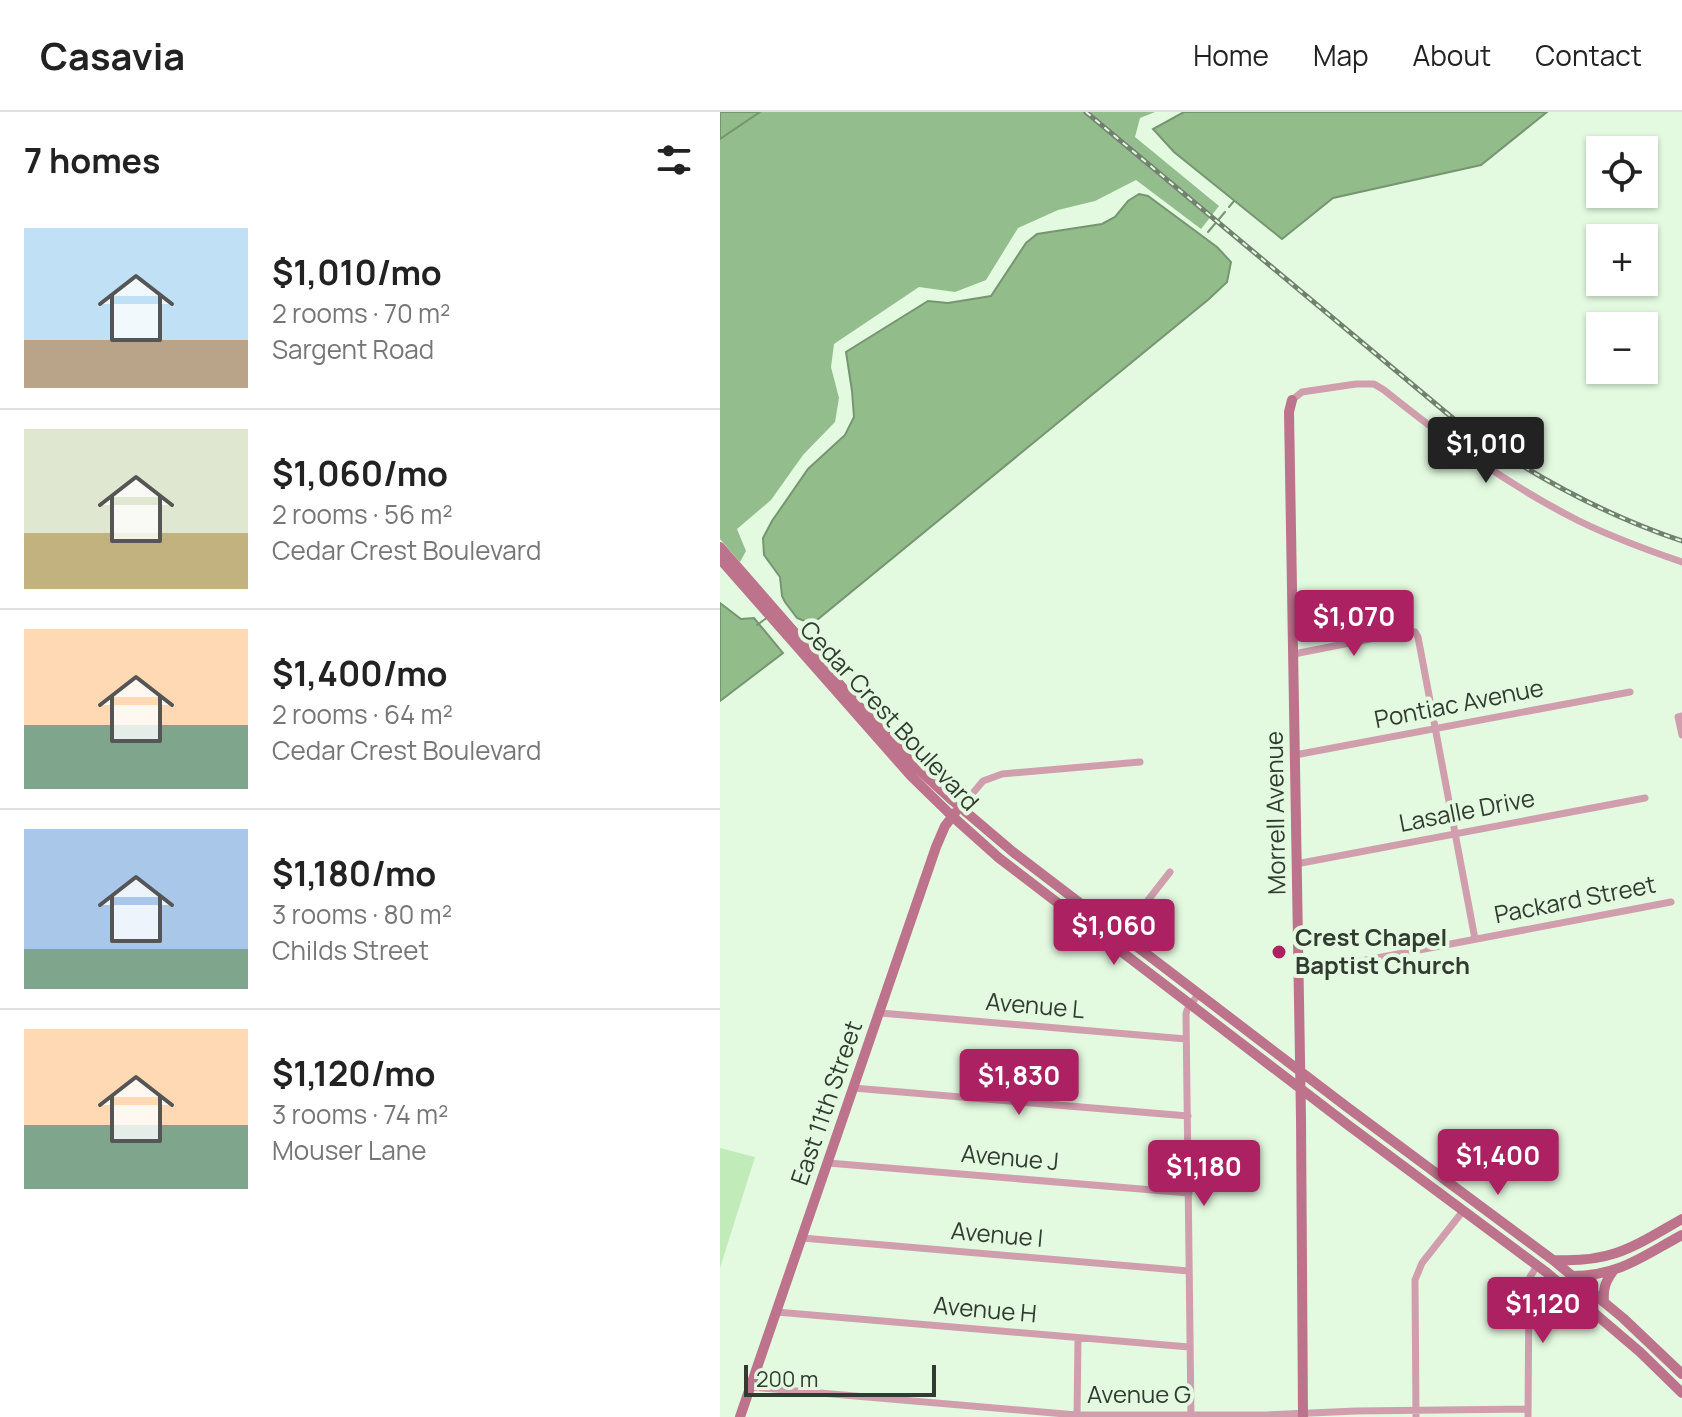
<!DOCTYPE html>
<meta charset="utf-8">
<style>
body{margin:0;font-family:Manrope,sans-serif;background:#f6f6f6;color:#222;height:100vh;display:flex;flex-direction:column;font-size:30px;white-space:nowrap}
*{box-sizing:border-box;margin:0}
p{font-size:26px;color:#767676}
.icon{flex:none;width:44px;height:44px;fill:none;stroke:currentColor;stroke-width:2;stroke-linecap:round;stroke-linejoin:round}
.map{position:relative;flex:1;overflow:hidden}
.side{display:flex;flex-direction:column;background:#fff;width:720px}
.side>*{flex:none}
.buttons{position:absolute;left:866px;top:24px;display:grid;gap:16px}
.buttons a{display:grid;place-items:center;width:72px;height:72px;border-radius:0px;background:#fff;box-shadow:0 2px 6px #0004;font-size:40px}
.scale{position:absolute;left:24px;bottom:20px;width:192px;box-sizing:border-box;padding-left:8px;border:4px solid #323b31;border-top:0;font-size:22px;line-height:28px;white-space:nowrap;color:#323b31;-webkit-text-stroke:6px #e3fae0;paint-order:stroke}
.price{position:absolute;translate:-50% -68px;padding:0 18px;border-radius:8px;background:#ac2161;color:#fff;font-size:26px;line-height:52px;filter:drop-shadow(0 2px 4px #0008)}
.price::after{content:'';position:absolute;left:50%;top:48px;width:24px;height:18px;margin-left:-12px;background:inherit;clip-path:polygon(0 0,100% 0,50% 100%)}
.price.active{background:#222;color:#fff}
ul{padding:0;list-style:none}
li{display:flex;align-items:center;gap:24px;height:200px;padding:0 24px}
li+li{border-top:2px solid #e0e0e0}
li span{display:grid;place-items:center;flex:none;width:224px;height:160px;border-radius:0px;color:#555}
li>.icon{margin-inline-start:auto}
span .icon{width:96px;height:96px;fill:#fffc;stroke-width:1}
li b{font-size:34px}
h2{display:flex;justify-content:space-between;align-items:center;height:96px;padding:0 24px;font-size:34px}
header{display:flex;align-items:center;gap:48px;box-sizing:border-box;height:112px;padding:0 40px;background:#fff;border-bottom:2px solid #e0e0e0}
header strong{font-size:38px}
nav{display:flex;gap:44px;margin-inline-start:auto;font-size:28px}
main{display:flex;flex:1;min-height:0}
.map>svg:first-child{display:block}
.green{fill:#c1ecba}
.forest{fill:#93bd8c}
.water{fill:#92bd8b;stroke:#759670;stroke-width:2}
.lines{fill:none;stroke-linecap:round;stroke-linejoin:round}
.stream{stroke:#759670;stroke-width:2}
.street{stroke:#d19eae;stroke-width:7}
.secondary{stroke:#bd738c;stroke-width:10}
.rail-casing{stroke:#728070;stroke-width:5}
.rail{stroke:#e3fae0;stroke-width:2;stroke-dasharray:6;stroke-linecap:butt}
.poi-dot{fill:#ac2161;stroke:#e3fae0;stroke-width:3}
.labels{text-anchor:middle;stroke-width:8;stroke-linejoin:round;paint-order:stroke}
.street-label{font-size:24px;fill:#323b31;stroke:#e3fae0}
.poi-label{font-size:24px;font-weight:bold;fill:#323b31;stroke:#e3fae0;text-anchor:start}
</style>
<header>
<strong>Casavia</strong>
<nav><a>Home</a><a>Map</a><a>About</a><a>Contact</a></nav>
</header>
<main>
<section class="side">
<h2>7 homes<svg class="icon" aria-label="filters" viewBox="0 0 24 24"><path d="M4 7h16M4 17h16"/><circle cx="9" cy="7" r="2"/><circle cx="15" cy="17" r="2"/></svg></h2>
<ul>
<li><span style="background:linear-gradient(#bfe0f5 70%,#b9a48a 0)"><svg class="icon" aria-label="home" viewBox="0 0 24 24"><path d="M3 11l9-7 9 7M6 9v11h12V9"/></svg></span><div><b>$1,010/mo</b><p>2 rooms · 70 m²</p><p>Sargent Road</p></div></li>
<li><span style="background:linear-gradient(#dfe7d0 65%,#c2b280 0)"><svg class="icon" aria-label="home" viewBox="0 0 24 24"><path d="M3 11l9-7 9 7M6 9v11h12V9"/></svg></span><div><b>$1,060/mo</b><p>2 rooms · 56 m²</p><p>Cedar Crest Boulevard</p></div></li>
<li><span style="background:linear-gradient(#ffd9b3 60%,#7fa58c 0)"><svg class="icon" aria-label="home" viewBox="0 0 24 24"><path d="M3 11l9-7 9 7M6 9v11h12V9"/></svg></span><div><b>$1,400/mo</b><p>2 rooms · 64 m²</p><p>Cedar Crest Boulevard</p></div></li>
<li><span style="background:linear-gradient(#a9c7e8 75%,#7fa58c 0)"><svg class="icon" aria-label="home" viewBox="0 0 24 24"><path d="M3 11l9-7 9 7M6 9v11h12V9"/></svg></span><div><b>$1,180/mo</b><p>3 rooms · 80 m²</p><p>Childs Street</p></div></li>
<li><span style="background:linear-gradient(#ffd9b3 60%,#7fa58c 0)"><svg class="icon" aria-label="home" viewBox="0 0 24 24"><path d="M3 11l9-7 9 7M6 9v11h12V9"/></svg></span><div><b>$1,120/mo</b><p>3 rooms · 74 m²</p><p>Mouser Lane</p></div></li>
</ul>
</section>
<div class="map">
<svg width="962" height="1305" viewBox="0 0 962 1305">
<rect width="100%" height="100%" fill="#e3fae0"/>
<path class="green" d="M0 1036 35 1045 0 1156Z"/>
<path class="forest" d="M40 0H435L420 6 415 25 499 94 481 117 416 68 375 89 338 98 298 116 266 168 235 180 199 175 114 232 111 255 119 286 115 310 83 343 51 388 17 417 26 439 20 450 0 427V27Z"/>
<path class="water" d="M0 0H40L0 27Z
M464 0H827L761 53 613 86 562 127 454 40 433 17Z
M419 82 428 84 497 135 511 150 507 170 489 187 92 512 77 506 65 490 62 484 60 465 44 443 43 426 52 409 88 357 125 323 134 305 132 279 126 240 208 189 228 191 271 184 306 131 317 122 382 112 395 105 408 89Z
M0 491 21 507 34 506 63 541 0 589Z"/>
<g class="lines">
<path class="stream" d="M509 95 514 89
M488 120 505 100
M37 513 48 505"/>
<path class="street" d="M572 288 582 280 636 272H654L664 278C725 327 788 373 859 409 892 425 927 438 962 450
M574 542 690 519 695 520 698 525 755 827
M962 604 958 605 962 623
M575 643 910 580
M241 695 263 669 282 662 420 650
M576 752 925 686
M393 833 450 760
M578 861 951 790
M160 901 466 927
M133 976 468 1004
M108 1051 469 1081
M82 1126 469 1159
M56 1200 469 1235
M30 1275 357 1303H546L636 1299 808 1297
M357 1305 358 1226
M471 1305 466 902 467 898 479 881
M696 1305 695 1168 702 1151 743 1099
M808 1305 809 1170 810 1165 817 1154"/>
<path class="secondary" d="M572 288 569 300 581 1006 583 1305
M0 435 136 591 197 656 233 689 293 740 627 995 833 1148 903 1206 962 1262
M0 447 191 664 232 704 279 746 628 1013 826 1160 920 1240 962 1281
M834 1148C892 1151 913 1135 962 1107
M852 1164C899 1164 923 1144 962 1123
M884 1190C883 1177 885 1170 893 1159
M20 1305 216 735 225 714 235 701"/>
<g class="rail-casing">
<path id="rail" d="M366 0 741 313C809 362 882 402 962 429"/>
</g>
<use href="#rail" class="rail"/>
</g>
<circle class="poi-dot" cx="559" cy="840" r="8"/>
<g class="labels">
<g class="street-label">
<text transform="translate(739 592) rotate(-11)" y="8">Pontiac Avenue</text>
<text transform="translate(169 604) rotate(47)" y="8">Cedar Crest Boulevard</text>
<text transform="translate(747 699) rotate(-11)" y="8">Lasalle Drive</text>
<text transform="translate(556 701) rotate(-91)" y="8">Morrell Avenue</text>
<text transform="translate(855 788) rotate(-11)" y="8">Packard Street</text>
<text transform="translate(315 894) rotate(5)" y="8">Avenue L</text>
<text transform="translate(107 991) rotate(-71)" y="8">East 11th Street</text>
<text transform="translate(290 1046) rotate(5)" y="8">Avenue J</text>
<text transform="translate(277 1123) rotate(5)" y="8">Avenue I</text>
<text transform="translate(265 1198) rotate(5)" y="8">Avenue H</text>
<text x="419" y="1291">Avenue G</text>
</g>
<g class="poi-label">
<text x="575" y="834">Crest Chapel<tspan x="575" dy="28">Baptist Church</tspan></text>
</g>
</g>
</svg>
<div class="buttons">
<a><svg class="icon" aria-label="locate" viewBox="0 0 24 24"><circle cx="12" cy="12" r="6"/><path d="M12 2v4M12 18v4M2 12h4M18 12h4"/></svg></a>
<a>+</a>
<a>−</a>
</div>
<div class="scale">200 m</div>
<b class="price active" style="left:766px;top:373px">$1,010</b>
<b class="price" style="left:634px;top:546px">$1,070</b>
<b class="price" style="left:394px;top:855px">$1,060</b>
<b class="price" style="left:299px;top:1005px">$1,830</b>
<b class="price" style="left:778px;top:1085px">$1,400</b>
<b class="price" style="left:484px;top:1096px">$1,180</b>
<b class="price" style="left:823px;top:1233px">$1,120</b>
</div>
</main>
